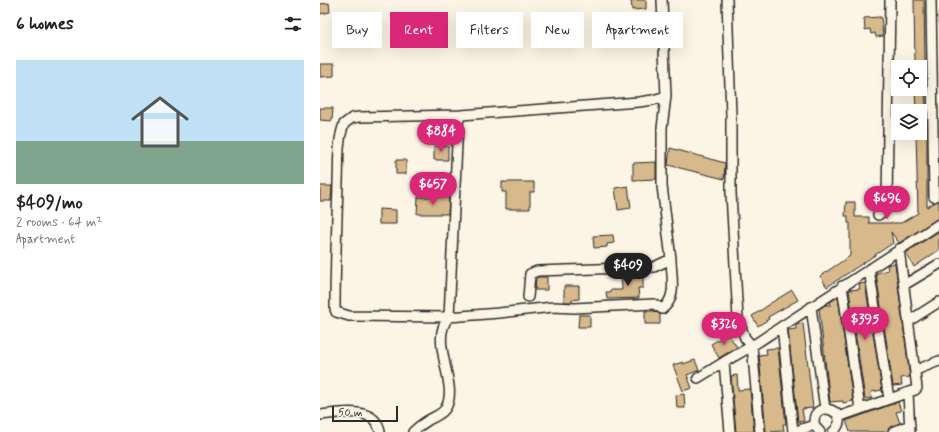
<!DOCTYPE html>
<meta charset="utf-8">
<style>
body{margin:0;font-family:Mynerve,sans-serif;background:#f2f2f2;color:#202124;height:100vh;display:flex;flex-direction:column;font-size:15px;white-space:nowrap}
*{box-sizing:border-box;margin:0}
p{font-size:13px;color:#757577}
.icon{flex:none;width:22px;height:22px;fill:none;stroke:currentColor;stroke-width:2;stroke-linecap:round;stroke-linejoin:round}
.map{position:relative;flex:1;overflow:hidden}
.panel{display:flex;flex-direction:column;background:#fff;width:320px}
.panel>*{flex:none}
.top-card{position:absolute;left:12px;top:12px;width:380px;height:36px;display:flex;gap:8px}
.fabs{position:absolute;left:571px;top:60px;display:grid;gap:8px}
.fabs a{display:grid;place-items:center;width:36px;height:36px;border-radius:0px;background:#fff;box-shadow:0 4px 16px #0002;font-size:20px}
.scale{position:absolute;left:12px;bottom:10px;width:66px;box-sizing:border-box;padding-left:4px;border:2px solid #2b2b2b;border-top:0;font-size:11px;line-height:14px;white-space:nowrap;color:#2b2b2b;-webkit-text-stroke:3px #fcf5e5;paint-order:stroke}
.price{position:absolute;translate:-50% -34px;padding:0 9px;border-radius:14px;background:#db2777;color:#fff;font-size:13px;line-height:26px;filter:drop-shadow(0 1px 2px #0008)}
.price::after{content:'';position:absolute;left:50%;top:24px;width:12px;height:9px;margin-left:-6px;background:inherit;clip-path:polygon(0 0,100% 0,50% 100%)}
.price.selected{background:#222;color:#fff}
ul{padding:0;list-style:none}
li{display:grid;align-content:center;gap:8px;height:212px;padding:0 16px}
li span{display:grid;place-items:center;height:124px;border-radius:0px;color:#555}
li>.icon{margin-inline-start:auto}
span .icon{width:72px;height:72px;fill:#fffc;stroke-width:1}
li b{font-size:17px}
h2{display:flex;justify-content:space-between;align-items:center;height:48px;padding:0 16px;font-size:17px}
.chip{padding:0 14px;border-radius:0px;background:#fff;box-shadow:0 4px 16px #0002;font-size:14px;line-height:36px}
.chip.selected{background:#db2777;color:#fff}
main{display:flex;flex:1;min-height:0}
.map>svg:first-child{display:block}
.building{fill:#d7b98b;stroke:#2b2b2b}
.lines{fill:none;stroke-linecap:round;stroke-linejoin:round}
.minor-casing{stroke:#2b2b2b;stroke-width:12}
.minor{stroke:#fcf5e5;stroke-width:9}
</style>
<main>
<section class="panel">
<h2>6 homes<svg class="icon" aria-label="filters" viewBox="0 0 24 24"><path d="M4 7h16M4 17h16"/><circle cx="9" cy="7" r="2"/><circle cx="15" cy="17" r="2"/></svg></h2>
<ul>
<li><span style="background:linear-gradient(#bfe0f5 65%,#7fa58c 0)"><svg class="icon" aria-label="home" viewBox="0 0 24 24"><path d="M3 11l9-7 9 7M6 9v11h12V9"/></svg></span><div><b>$409/mo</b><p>2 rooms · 64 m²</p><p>Apartment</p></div></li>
</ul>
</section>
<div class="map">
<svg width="619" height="432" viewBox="0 0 619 432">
<rect width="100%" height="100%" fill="#fcf5e5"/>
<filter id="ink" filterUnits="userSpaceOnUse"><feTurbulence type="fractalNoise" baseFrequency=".025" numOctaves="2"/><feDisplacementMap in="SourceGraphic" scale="8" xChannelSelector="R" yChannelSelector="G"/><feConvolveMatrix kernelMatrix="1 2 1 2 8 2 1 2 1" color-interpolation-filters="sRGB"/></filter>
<g filter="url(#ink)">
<path class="building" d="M311 0H326V9L312 10Z
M594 0H604L605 67H595Z
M9 3 10 12 0 14V4Z
M561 17 563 36 556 37 555 33 551 34 550 29 545 30 544 18Z
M0 64H14V76L0 77Z
M595 89H605L606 111H596Z
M0 108H13L12 121 0 120Z
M600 113H607V207L619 200V218L579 243 571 232 573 243 507 287 500 276 530 256V223H528V216H525L526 202H535V217H549V223H581L598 213 596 133H600Z
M114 146H128V160H114Z
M350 148 405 163 404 179 348 165Z
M76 160H86V174H76Z
M336 162V179L313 180V163Z
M182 182H214V192H210V209H186V192H182Z
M0 186H12L11 201H0Z
M308 186 311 208 298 210 295 188Z
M98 197H129L128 214H97Z
M59 209 76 210V224H59Z
M619 231V250L594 267 586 253Z
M293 235 294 243 287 244V247L274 248 273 236Z
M575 263 590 377 581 378 582 385 573 386 556 273 568 270 567 265Z
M323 273V288H318L319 298 287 299 286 292H290V290H302L301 274Z
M218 277H227V290H215L216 278Z
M545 283 562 390 551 392 552 398 545 399 529 290 540 289 539 284Z
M244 286H259V299L252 300V302H244Z
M472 290 478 300 448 317 449 319 438 326 432 316 446 307V306Z
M518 297 533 401 523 403V401L510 402 499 309 505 305H511L510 302Z
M325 311H334L340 314V324H325Z
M259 315H270V327H258Z
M483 323 493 408 482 409 484 421 478 422 468 330 476 329V325Z
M408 334 417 347 399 358 391 344Z
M458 348 466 424H463L464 431 446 432 439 355 447 354 446 349Z
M375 360 379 370 367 375 372 388 363 391 353 365 363 362V364Z
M417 375 418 390 430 389 434 432H416L411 376Z
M364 394 365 408H357L356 395Z
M578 402 581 411 576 412 580 423 570 427 567 432H530L526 421Z"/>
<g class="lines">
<g class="minor-casing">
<path id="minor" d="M407 0 411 115V193L418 319 425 338 432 346 619 224
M611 0 614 197
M141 115 39 117 32 118 24 124C17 142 19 164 18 182 17 225 15 267 15 309L16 312 29 316 129 317 179 313 233 307 254 308 334 304 342 309C358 298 351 276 351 259
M558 215 565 210 567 200 570 0
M549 269 569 399
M584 285 619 264
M522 286 540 409
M208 297 210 274 217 271 334 267 351 259 342 186V128L346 96
M491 307 505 409
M589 321 619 302
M462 326 473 432 494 425
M596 370 619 361
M378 378 404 362
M588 393 590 432
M0 415C19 413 56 405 60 432
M518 417 595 390 597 388 579 249
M93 432C97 428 102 424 107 421 113 417 121 415 125 409 141 386 107 341 129 317L138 122 141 115 319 102 333 100 346 96 342 0
M410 432 404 362 432 346 440 432
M500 432C497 429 494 426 494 421 495 398 534 412 513 432
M573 432 590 425"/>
</g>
<use href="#minor" class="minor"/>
</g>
</g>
</svg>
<div class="fabs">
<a><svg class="icon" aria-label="locate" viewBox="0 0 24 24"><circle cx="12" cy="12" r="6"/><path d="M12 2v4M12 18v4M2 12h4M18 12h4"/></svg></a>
<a><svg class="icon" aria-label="layers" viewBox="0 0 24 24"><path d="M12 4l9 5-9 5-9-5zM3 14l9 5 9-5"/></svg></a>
</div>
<div class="scale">50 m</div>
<b class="price" style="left:121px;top:153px">$884</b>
<b class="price" style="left:113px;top:206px">$657</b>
<b class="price" style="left:567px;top:220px">$696</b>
<b class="price selected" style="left:308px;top:287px">$409</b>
<b class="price" style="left:545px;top:341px">$395</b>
<b class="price" style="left:404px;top:346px">$326</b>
<div class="top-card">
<a class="chip">Buy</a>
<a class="chip selected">Rent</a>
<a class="chip">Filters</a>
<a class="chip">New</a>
<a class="chip">Apartment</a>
</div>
</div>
</main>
